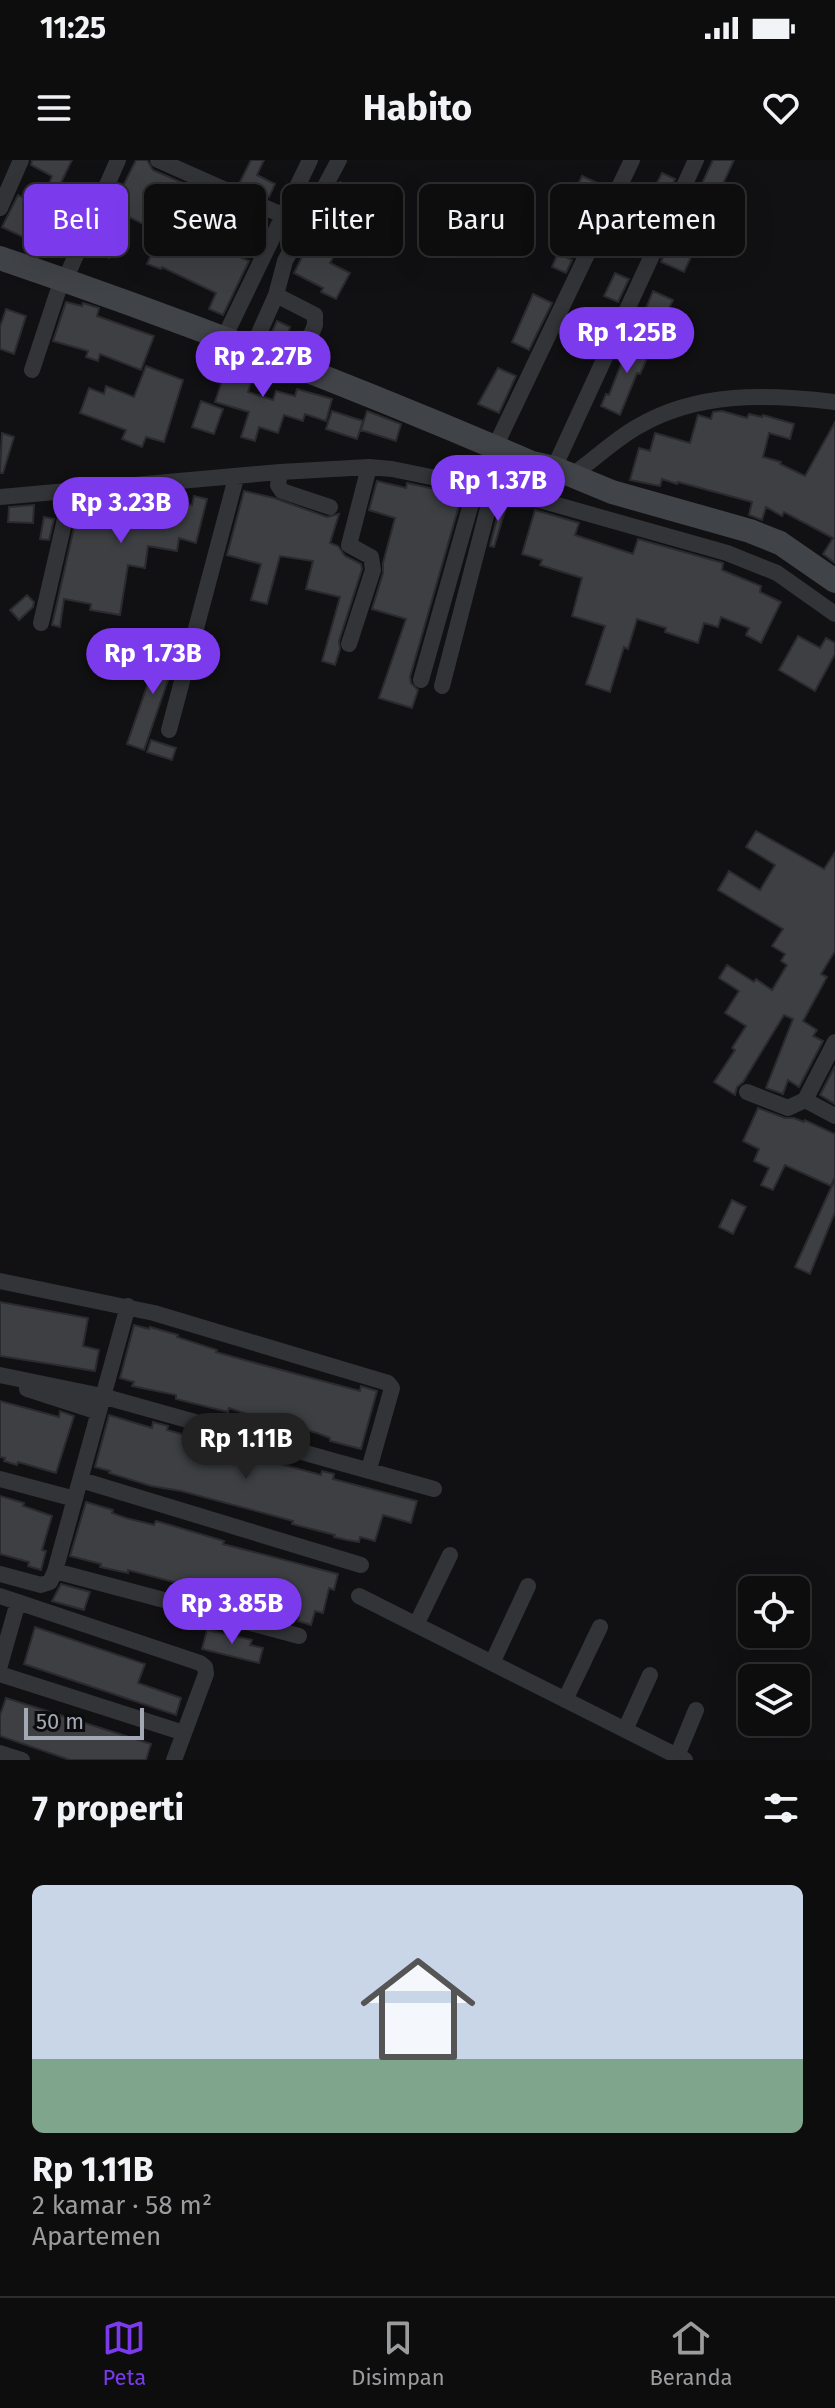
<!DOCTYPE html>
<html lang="id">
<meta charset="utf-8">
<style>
body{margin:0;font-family:"Fira Sans",sans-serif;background:#161617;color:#f1f3f6;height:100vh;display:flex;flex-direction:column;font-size:30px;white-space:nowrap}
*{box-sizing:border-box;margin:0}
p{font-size:26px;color:#9a9c9e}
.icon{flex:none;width:44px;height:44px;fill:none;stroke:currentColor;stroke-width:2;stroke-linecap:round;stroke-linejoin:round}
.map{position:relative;height:1600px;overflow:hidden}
.sheet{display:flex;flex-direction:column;background:#0d0d0e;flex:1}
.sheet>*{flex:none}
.hud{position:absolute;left:24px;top:24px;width:788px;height:72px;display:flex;gap:16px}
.buttons{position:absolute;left:738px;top:1416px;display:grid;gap:16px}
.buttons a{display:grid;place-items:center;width:72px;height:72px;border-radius:12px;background:#0d0d0e;box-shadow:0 8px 32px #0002,0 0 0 2px #2d2d2e;font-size:40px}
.scale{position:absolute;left:24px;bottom:20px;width:120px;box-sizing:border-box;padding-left:8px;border:4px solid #a2a9b4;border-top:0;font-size:22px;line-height:28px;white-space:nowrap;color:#a2a9b4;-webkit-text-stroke:6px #0c0c0e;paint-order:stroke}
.price{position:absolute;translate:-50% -68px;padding:0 18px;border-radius:28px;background:#7c3aed;color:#fff;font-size:26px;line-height:52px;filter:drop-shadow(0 2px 4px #0008)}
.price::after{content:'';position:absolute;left:50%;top:48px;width:24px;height:18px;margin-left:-12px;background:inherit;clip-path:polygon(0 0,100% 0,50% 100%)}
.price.selected{background:#222;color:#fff}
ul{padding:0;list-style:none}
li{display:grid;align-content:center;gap:16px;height:424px;padding:0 32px}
li span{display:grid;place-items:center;height:248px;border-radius:12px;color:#555}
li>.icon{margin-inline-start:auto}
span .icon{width:144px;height:144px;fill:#fffc;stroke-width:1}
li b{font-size:34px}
h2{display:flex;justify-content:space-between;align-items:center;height:96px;padding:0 32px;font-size:34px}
.tag{padding:0 28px;border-radius:12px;background:#0d0d0e;box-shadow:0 8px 32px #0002,0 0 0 2px #2d2d2e;font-size:28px;line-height:72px}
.tag.selected{background:#7c3aed;color:#fff}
.status{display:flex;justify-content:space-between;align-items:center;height:56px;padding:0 40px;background:#0d0d0e;direction:ltr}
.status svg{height:22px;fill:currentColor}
header{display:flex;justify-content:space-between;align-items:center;height:104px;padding:0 32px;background:#0d0d0e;font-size:36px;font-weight:700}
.menu{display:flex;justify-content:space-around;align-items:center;height:112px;border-top:2px solid #2d2d2e;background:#0d0d0e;font-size:22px;color:#9a9c9e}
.menu a{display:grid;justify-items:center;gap:4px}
.menu .selected{color:#7c3aed}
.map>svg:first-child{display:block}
.building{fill:#3d3f43;stroke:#2b2b2f;stroke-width:2}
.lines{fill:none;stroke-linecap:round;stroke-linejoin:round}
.minor{stroke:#323438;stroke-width:16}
.secondary{stroke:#404348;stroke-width:24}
</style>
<div class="status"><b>11:25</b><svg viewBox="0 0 49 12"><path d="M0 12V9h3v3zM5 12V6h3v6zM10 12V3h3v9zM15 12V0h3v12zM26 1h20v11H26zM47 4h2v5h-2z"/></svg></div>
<header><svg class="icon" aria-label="menu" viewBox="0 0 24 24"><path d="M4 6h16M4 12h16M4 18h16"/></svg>Habito<svg class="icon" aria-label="heart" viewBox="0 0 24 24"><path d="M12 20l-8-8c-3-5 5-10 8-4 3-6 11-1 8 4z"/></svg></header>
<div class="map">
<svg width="835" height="1600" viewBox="0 0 835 1600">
<rect width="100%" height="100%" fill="#111113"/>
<path class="building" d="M32 0H72L55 35 60 37 57 44 76 52 65 81 28 66 23 77 2 67 18 35 41 46 52 16 31 5Z
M136 0H147L153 10 183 23 172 50 154 42 143 64 119 52 128 33 121 30Z
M251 0H264L257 15 275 24 269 37 240 22Z
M713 0H734L709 54 688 44 695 28 699 30Z
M662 13 675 19 641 93 628 87 657 29 655 27Z
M582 16 606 27 585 69 559 57 565 45 568 46Z
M340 22 375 40 372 44 389 53 377 76 356 66 352 75 346 72 330 103 350 113 336 139 321 132 323 128 294 113Z
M223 41 259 57 239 97 249 101 223 155 209 149 216 133 162 107 161 109 147 104 157 82 180 92 183 86 198 93 202 85 216 91 227 64 215 59Z
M106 65 120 72 109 98 94 91Z
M674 73 697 84 684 112 661 102Z
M558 93 572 100 566 113 552 107Z
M615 113 629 119 618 142 604 136Z
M653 131 673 140 663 161 644 153Z
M533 134 552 143 529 190 512 182Z
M66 142 82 146 83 143 99 148 97 156 154 176 141 210 100 194 98 201 86 197 88 191 53 181Z
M6 149 26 156 14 194 0 189V167Z
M277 161 290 167 285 180 271 174Z
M632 176 653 185 640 214 637 213 620 255 601 246 606 234 609 235Z
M217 192 255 207 248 232 273 240 276 231 295 236 297 229 332 239 326 261 305 254 303 261 284 255 278 273 259 267 255 281 241 277 249 252 215 242 223 218 210 214Z
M146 206 183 220 164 282 146 277 142 287 122 279 126 270 80 253 89 228 104 234 106 226 134 237Z
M498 208 516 216 499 253 478 244Z
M201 241 223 249 214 274 192 267Z
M332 251 363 261 357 279 326 269Z
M367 251 401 264 396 281 361 270Z
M722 251 747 258 749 254 762 257 763 255 794 264 790 279 769 273 763 297 781 302 780 304 805 316 835 262V403L823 394 833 378 784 352 782 356 766 347 762 360 749 355 752 342 678 322 677 324 662 319 660 326 630 320 639 288 650 291 655 273 690 283 698 255 711 259 713 252Z
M2 273 14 277 3 313H0Z
M377 321 406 328 407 323 462 335 410 517 411 523 418 530 412 548 379 538 406 459 372 449 383 413V403L395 358 369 350Z
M244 331 274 338 327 357 339 354 330 383 338 386 345 396 361 404 362 409 339 481 340 489 335 505 322 501 340 437 306 429 313 401 280 396 267 444 251 440 261 404 227 395Z
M162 334 170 335 169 341 192 345 194 336 207 339 196 383 179 378 177 391 148 386 145 408 128 405 120 455 90 450 91 444 64 439 60 467 52 465 80 341 121 339 122 337Z
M501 342 507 344 494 387 490 386Z
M34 345 33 363 8 362 9 347Z
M535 350 579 363 575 375 633 394 638 379 723 403 722 410 761 426 760 432 781 442 761 483 746 475 749 468 721 457 718 467 704 463 698 483 665 472 666 468 637 459 628 489 624 487 610 532 586 524 605 466 572 456 582 418 540 405 542 400 522 394Z
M44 357 54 359 49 380 40 379Z
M27 435 34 442 33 447 19 460 10 450Z
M798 476 820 488 826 478 835 483V494L815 531 779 510Z
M162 483 179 488 144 590 127 584Z
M151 580 176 588 172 600 147 592Z
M756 671 824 709 835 692V791L821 814 827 817 803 861 817 870 813 876 823 881 799 927 788 920 783 934 766 928 793 859 784 855 743 922 737 927 735 935 714 922 735 890 732 888 746 866 725 853 739 831 719 818 727 805 754 822 756 819 772 830 787 805 781 801 785 794 772 786 783 769 718 730 729 711 760 730 775 705 746 687Z
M835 906V944L820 935Z
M758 948 785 958H794L804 962 805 960 835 974V1017L831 1026 785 1005 773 1030 761 1025 769 1008 754 1001 759 989 743 981Z
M835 1019V1052L810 1114 795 1107Z
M732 1040 746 1047 733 1074 719 1067Z
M0 1142 88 1158 83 1186 99 1190 95 1211 0 1196Z
M134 1165 149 1169 150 1167 178 1175 177 1177 217 1190 216 1192 248 1201 360 1231 361 1226 377 1231 361 1289 330 1281V1278L317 1273 287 1265 286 1267 229 1248 228 1252 176 1239V1235L132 1226 134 1222 120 1218Z
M0 1241 59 1257 60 1251 74 1256 56 1313 18 1302 17 1305 4 1301 5 1298 0 1297Z
M109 1255 152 1268 153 1262 168 1266 167 1270 233 1288 247 1295 321 1315 322 1311 334 1314 333 1319 417 1341 411 1363 383 1355 375 1381 360 1377 359 1382 347 1380 334 1377 335 1375 292 1364 293 1361 181 1331 151 1326 109 1313 110 1311 95 1307Z
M0 1336 24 1343 23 1346 52 1356 42 1390 46 1391 41 1410 28 1406 29 1402 0 1394Z
M86 1342 113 1350 112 1353 126 1358 154 1365 156 1361 170 1365 224 1381 223 1384 338 1414 334 1430 329 1428 323 1453 315 1451 311 1465 298 1461 299 1458 254 1443 128 1410V1413L100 1407 101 1404 70 1396Z
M61 1424 90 1432 84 1450 52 1441Z
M35 1467 145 1504 138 1523 181 1538 176 1555 24 1504Z
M207 1470 252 1480 250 1485 263 1488 259 1503 202 1489Z
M6 1538 151 1584 146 1600H70L0 1576V1555Z"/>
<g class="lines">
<path class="minor" d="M158 0 282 55
M0 48 21 0
M65 120 118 0
M276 135 315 155V165L298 207
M224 178 310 0
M252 189 276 135 285 101 339 0
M32 210 62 119
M495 287 632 0
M280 312 278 325 282 331 330 347
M572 315C594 300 614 280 637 267 698 231 767 234 835 242
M0 337 280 312 369 307 392 309 529 337 727 393 777 413 835 454
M529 337 530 331 554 308 696 0
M41 463 71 333
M349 484 373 410 371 397 349 385 369 307
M421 520 476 326
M442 526 493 329 505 292
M169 570 236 318
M835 882 805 940 835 956
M747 932 788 948 805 940
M0 1121 154 1153 388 1223 392 1228 369 1309
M0 1215 102 1236 434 1329
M27 1229 98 1252
M0 1319 75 1339
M81 1320 361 1405
M55 1411 299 1476
M0 1414 41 1425 50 1422 55 1411 128 1146
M0 1436 200 1503 205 1507 206 1514 174 1600
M359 1436 685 1600
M416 1465 450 1395
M492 1503 528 1426
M0 1505 18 1442
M0 1514 184 1573
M565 1540 600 1467
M625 1570 650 1515
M0 1593 22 1600
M677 1596 696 1550"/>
<path class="secondary" d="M0 98C180 159 357 228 532 303L554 308 612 332 750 371 780 383 835 421"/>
</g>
</svg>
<div class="buttons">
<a><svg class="icon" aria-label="locate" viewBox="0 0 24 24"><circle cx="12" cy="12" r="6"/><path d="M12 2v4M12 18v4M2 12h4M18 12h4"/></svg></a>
<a><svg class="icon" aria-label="layers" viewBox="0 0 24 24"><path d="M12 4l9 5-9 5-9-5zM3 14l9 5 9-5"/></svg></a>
</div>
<div class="scale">50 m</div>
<b class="price" style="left:627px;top:215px">Rp 1.25B</b>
<b class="price" style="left:263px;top:239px">Rp 2.27B</b>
<b class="price" style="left:498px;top:363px">Rp 1.37B</b>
<b class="price" style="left:121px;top:385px">Rp 3.23B</b>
<b class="price" style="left:153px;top:536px">Rp 1.73B</b>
<b class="price selected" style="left:246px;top:1321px">Rp 1.11B</b>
<b class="price" style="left:232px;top:1486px">Rp 3.85B</b>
<div class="hud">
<a class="tag selected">Beli</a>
<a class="tag">Sewa</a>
<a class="tag">Filter</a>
<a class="tag">Baru</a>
<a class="tag">Apartemen</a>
</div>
</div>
<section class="sheet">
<h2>7 properti<svg class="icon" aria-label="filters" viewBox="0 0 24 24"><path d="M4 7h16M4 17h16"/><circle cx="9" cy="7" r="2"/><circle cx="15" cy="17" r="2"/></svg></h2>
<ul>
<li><span style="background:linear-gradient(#c9d6e8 70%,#7fa58c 0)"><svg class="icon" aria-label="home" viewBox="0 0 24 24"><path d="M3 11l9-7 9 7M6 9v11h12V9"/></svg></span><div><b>Rp 1.11B</b><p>2 kamar · 58 m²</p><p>Apartemen</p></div></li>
</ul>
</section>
<nav class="menu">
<a class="selected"><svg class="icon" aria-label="map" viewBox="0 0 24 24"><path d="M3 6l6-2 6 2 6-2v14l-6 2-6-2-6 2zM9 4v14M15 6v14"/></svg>Peta</a>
<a><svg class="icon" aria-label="saved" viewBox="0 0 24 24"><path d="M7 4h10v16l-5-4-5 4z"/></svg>Disimpan</a>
<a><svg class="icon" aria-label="home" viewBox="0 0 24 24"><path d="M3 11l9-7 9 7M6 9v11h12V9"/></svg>Beranda</a>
</nav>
